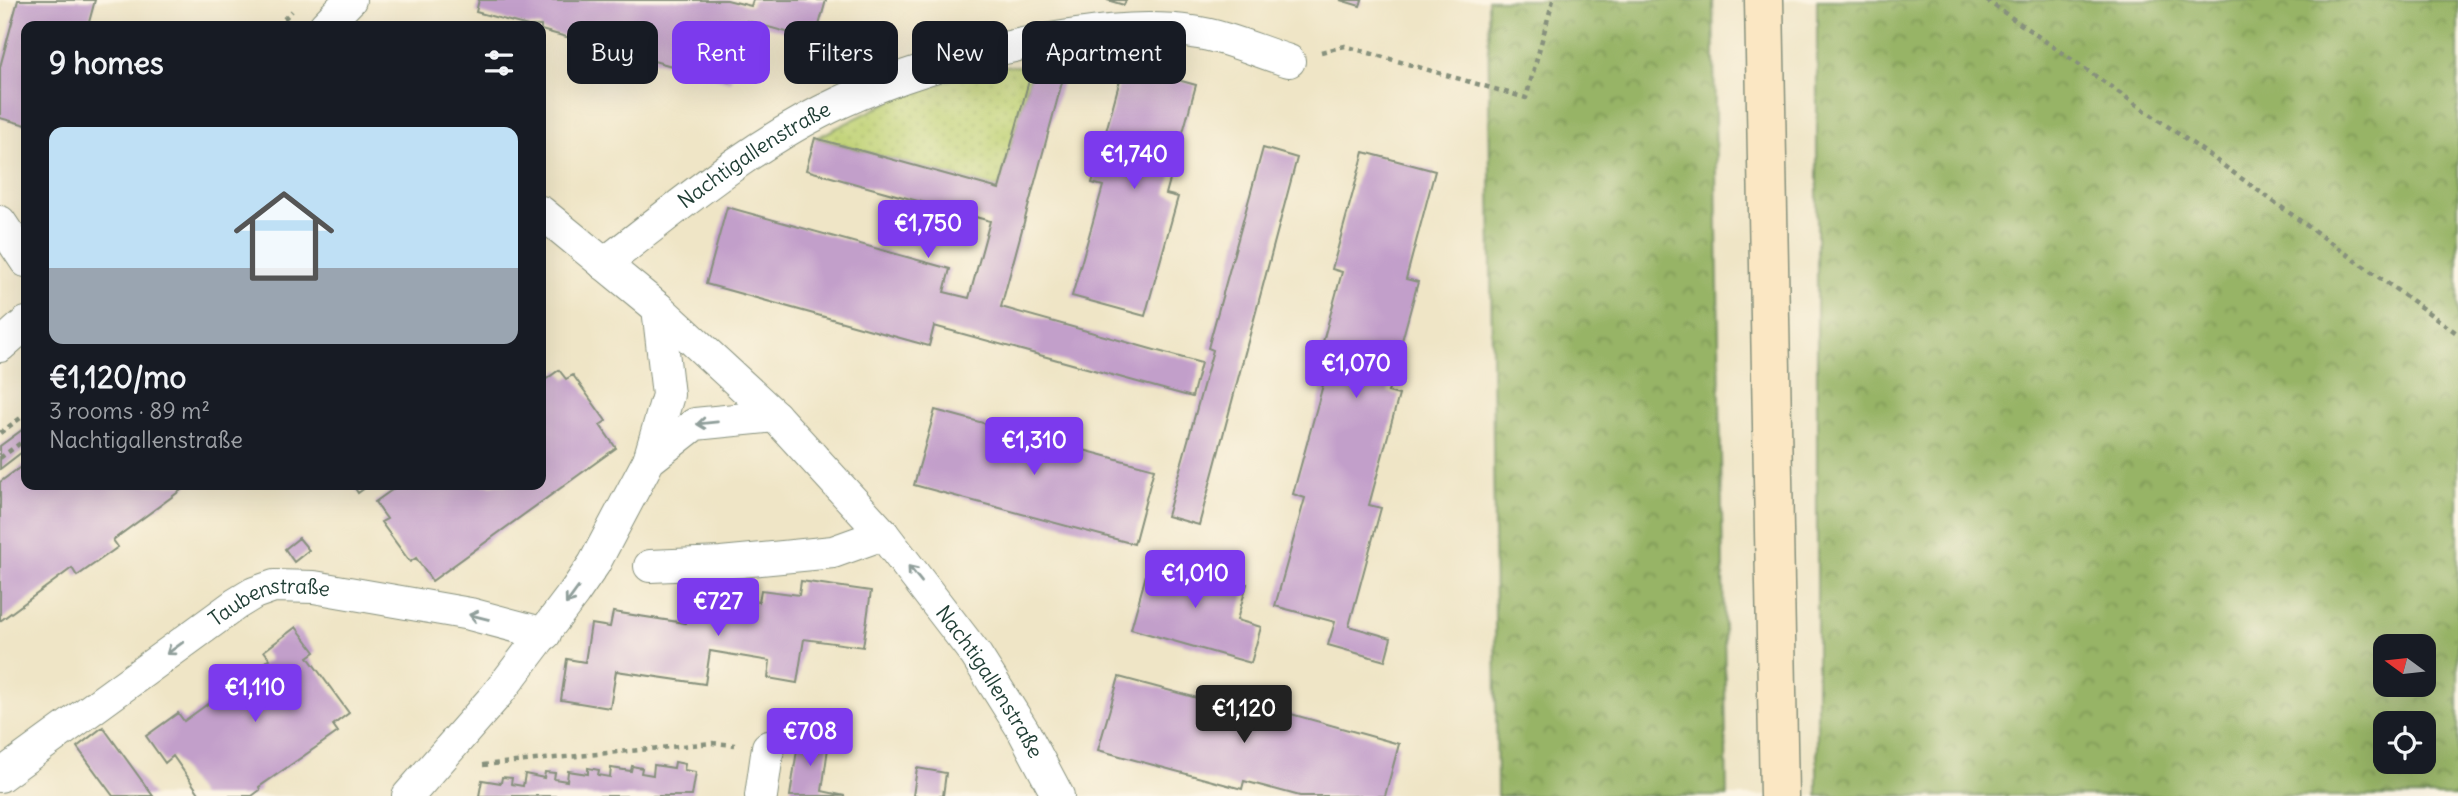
<!DOCTYPE html>
<meta charset="utf-8">
<style>
body{margin:0;font-family:Delius,sans-serif;background:#242831;color:#f1f3f6;height:100vh;display:flex;flex-direction:column;font-size:26px;white-space:nowrap}
*{box-sizing:border-box;margin:0}
p{font-size:23px;color:#9ea1a6}
.icon{flex:none;width:38px;height:38px;fill:none;stroke:currentColor;stroke-width:2;stroke-linecap:round;stroke-linejoin:round}
.map{position:relative;flex:1;overflow:hidden}
.side{position:absolute;left:21px;top:21px;width:525px;height:469px;display:flex;flex-direction:column;background:#171b24;border-radius:14px;box-shadow:0 7px 28px #0002}
.side>*{flex:none}
.banner{position:absolute;left:567px;top:21px;width:665px;height:63px;display:flex;gap:14px}
.needle{width:46px;rotate:285deg}
.buttons{position:absolute;left:2373px;top:634px;display:grid;gap:14px}
.buttons a{display:grid;place-items:center;width:63px;height:63px;border-radius:14px;background:#171b24;box-shadow:0 7px 28px #0002;font-size:35px}
.price{position:absolute;translate:-50% -60px;padding:0 16px;border-radius:7px;background:#7c3aed;color:#fff;font-size:23px;line-height:46px;filter:drop-shadow(0 2px 4px #0008)}
.price::after{content:'';position:absolute;left:50%;top:42px;width:21px;height:16px;margin-left:-10px;background:inherit;clip-path:polygon(0 0,100% 0,50% 100%)}
.price.active{background:#222;color:#fff}
ul{padding:0;list-style:none}
li{display:grid;align-content:center;gap:14px;height:371px;padding:0 28px}
li+li{border-top:2px solid #363941}
li span{display:grid;place-items:center;height:217px;border-radius:14px;color:#555}
li>.icon{margin-inline-start:auto}
span .icon{width:126px;height:126px;fill:#fffc;stroke-width:1}
li b{font-size:30px}
h2{display:flex;justify-content:space-between;align-items:center;height:84px;padding:0 28px;font-size:30px}
.tag{padding:0 24px;border-radius:14px;background:#171b24;box-shadow:0 7px 28px #0002;font-size:24px;line-height:63px}
.tag.active{background:#7c3aed;color:#fff}
.map>svg:first-child{display:block}
.forest{fill:url(#forest-crowns);stroke:#5b784d;stroke-width:2;fill-rule:evenodd}
.park{fill:url(#park-dots);stroke:#6f8854;stroke-width:2}
.building{fill:#c29fca}
.lines{fill:none;stroke-linecap:round;stroke-linejoin:round}
.street-casing{stroke:#87917d;stroke-width:34}
.secondary-casing{stroke:#87917d;stroke-width:41}
.path{stroke:#87917d;stroke-width:4.5;stroke-dasharray:5 5;stroke-linecap:butt}
.street{stroke:#fff;stroke-width:32}
.secondary{stroke:#fbe7c3;stroke-width:38}
.oneway{stroke:#8f9e9a}
.labels{text-anchor:middle;stroke-width:5;stroke-linejoin:round;paint-order:stroke}
.street-label{font-size:21px;fill:#1f3d34;stroke:#fcf5e5}
</style>
<div class="map">
<svg width="2458" height="796" viewBox="0 0 2458 796">
<defs>
<pattern id="forest-crowns" width="20" height="18" patternUnits="userSpaceOnUse" patternTransform="scale(1.75)"><rect width="20" height="18" fill="#97b466"/><path d="M2 6a3 3 0 1 1 6 0M12 15a3 3 0 1 1 6 0" fill="none" stroke="#7b9455"/></pattern>
<pattern id="park-dots" width="8" height="8" patternUnits="userSpaceOnUse" patternTransform="scale(1.75)"><rect width="8" height="8" fill="#bfd275"/><path d="M2 2h.1M6 6h.1" fill="none" stroke="#a4b566" stroke-width="1.8" stroke-linecap="round"/></pattern>
</defs>
<rect width="100%" height="100%" fill="#fcf5e5"/>
<filter id="ink" filterUnits="userSpaceOnUse"><feTurbulence type="fractalNoise" baseFrequency=".0143" numOctaves="2"/><feDisplacementMap in="SourceGraphic" scale="14" xChannelSelector="R" yChannelSelector="G"/><feConvolveMatrix kernelMatrix="1 2 1 2 8 2 1 2 1" color-interpolation-filters="sRGB"/></filter>
<filter id="wash" filterUnits="userSpaceOnUse"><feTurbulence type="fractalNoise" baseFrequency=".00686" numOctaves="4" result="noise"/><feDisplacementMap in="SourceGraphic" scale="28" xChannelSelector="R" yChannelSelector="G"/><feGaussianBlur stdDeviation="1.57" result="paint"/><feColorMatrix in="noise" values="0 0 0 0 0 0 0 0 0 0 0 0 0 0 0 0 0 1.4 0 .05"/><feComposite in="paint" operator="in"/></filter>
<g filter="url(#wash)">
<rect width="100%" height="100%" fill="#efe5c6"/>
<path class="forest" d="M1488 0H1713L1727 796H1497Z
M1817 0H2458V796H1817ZM2385 646H2424V684H2385ZM2385 723H2424V761H2385Z"/>
<path class="park" d="M993 66H1033L999 189 816 138 905 94Z"/>
<g id="blocks">
<path class="building" d="M18 0H95L88 26H26V125L0 118V67Z
M479 0H727L751 6 753 0H826L815 40 747 21 730 82 541 30V26H528L476 12Z
M1107 0H1126L1124 5Z
M1340 0H1362L1360 6Z
M1124 65 1196 85 1166 194 1178 197 1145 316 1072 296 1103 186 1092 183Z
M1033 66 1064 75 1001 307 1201 363 1192 397 934 326 929 346 706 284 727 207 950 269 944 292 969 298 990 221 806 170 815 138 999 189Z
M1263 148 1297 158 1199 525 1167 516 1213 350 1208 348Z
M1364 152 1435 171 1406 279 1418 282 1388 392 1399 395 1369 505 1381 508 1349 626 1391 638 1385 661 1328 645 1335 622 1275 606 1305 498 1293 494 1323 385 1312 382 1342 272 1332 269Z
M559 370 566 379 573 375 606 421 600 425 616 448 432 581 416 558 410 562 381 522 387 519 375 502 399 485H541V383Z
M935 410 1154 469 1134 544 914 485Z
M26 427V449L0 469V446Z
M26 463V485H188L113 540 118 547 77 576 72 568 0 621V482Z
M353 485H369L358 493Z
M299 538 309 550 294 562 285 549Z
M1151 557 1247 584 1237 620 1261 627 1251 663 1131 629Z
M801 581 871 591 863 647 804 639 797 683 768 678 770 661 710 651 705 684 616 671 610 708 561 700 567 659 585 662 591 624 610 627 613 612 685 623 688 603 705 606 707 593 759 602 761 590 799 595Z
M296 627 315 652 308 657 349 713 333 725 338 732 259 787 260 790 252 796H201L173 756 165 763 146 736 178 713 184 721 270 659 264 651Z
M1119 677 1253 713 1255 704 1399 744 1385 796H1300L1244 781 1242 789 1098 750Z
M103 727 153 796H113L77 747Z
M799 737 829 741 822 791 845 796H790Z
M675 762 685 764 684 770 696 772 692 796H479L482 780 501 783 502 777 512 778 511 784 523 786 525 774 544 778 545 772 555 773 554 779 567 781 568 771 588 774V768L599 770 598 775 610 777 611 768 631 771 632 766 642 768 641 773 653 775 654 765 674 768Z
M917 768 946 773 943 796H913Z"/>
</g>
</g>
<g filter="url(#ink)">
<use href="#blocks" fill-opacity="0" stroke="#87917d" stroke-width="2"/>
<g class="lines">
<g class="street-casing">
<g id="street">
<path d="M325 26 350 0"/>
<path id="s1" d="M541 212 658 308 775 416 883 534 976 655 1023 730 1058 796"/>
<path d="M0 222 26 261"/>
<path id="s2" d="M604 264C679 206 754 142 841 102 902 74 967 55 1033 42 1084 33 1140 24 1192 32 1225 36 1257 51 1289 61"/>
<path d="M0 346 26 323"/>
<path d="M649 460 668 395 658 308"/>
<path d="M650 566 721 563 833 552 883 534"/>
<path id="s3" d="M0 776 236 604 254 593 274 586 314 587 470 614 545 634"/>
<path d="M408 796 499 692 574 593 594 564 649 460 695 424 775 416"/>
<path d="M761 796 768 747"/>
</g>
</g>
<g class="secondary-casing">
<path id="secondary" d="M1764 0 1779 796"/>
</g>
<path class="path" d="M1986 0 2199 148 2458 334
M277 26 292 11
M1321 52 1345 46 1526 98 1553 0
M0 433 26 414
M0 458 26 439
M483 765 712 743 735 745"/>
<use href="#street" class="street"/>
<use href="#secondary" class="secondary"/>
</g>
<defs><path id="oneway-shaft" d="M-6 0H5M1.5-3L5.5 0L1.5 3" fill="none" stroke-width="1.6" stroke-linecap="round" stroke-linejoin="round" transform="scale(1.75)"/></defs>
<g class="oneway">
<use href="#oneway-shaft" transform="translate(707 423) rotate(174)"/>
<use href="#oneway-shaft" transform="translate(915 574) rotate(-129)"/>
<use href="#oneway-shaft" transform="translate(572 596) rotate(126)"/>
<use href="#oneway-shaft" transform="translate(479 617) rotate(-166)"/>
<use href="#oneway-shaft" transform="translate(175 648) rotate(144)"/>
</g>
</g>
<g class="labels">
<g class="street-label">
<text dy="7" stroke="none"><textPath href="#s2" startOffset="186">Nachtigallenstraße</textPath></text>
<text dy="7" stroke="none"><textPath href="#s3" startOffset="326">Taubenstraße</textPath></text>
<text dy="7" stroke="none"><textPath href="#s1" startOffset="653">Nachtigallenstraße</textPath></text>
</g>
</g>
</svg>
<div class="buttons">
<a><svg class="needle" viewBox="-14 -14 28 28"><path d="M0-13l5 13h-10z" fill="#e53935"/><path d="M0 13l5-13h-10z" fill="#9ea1a6"/></svg></a>
<a><svg class="icon" aria-label="locate" viewBox="0 0 24 24"><circle cx="12" cy="12" r="6"/><path d="M12 2v4M12 18v4M2 12h4M18 12h4"/></svg></a>
</div>
<b class="price" style="left:1134px;top:191px">€1,740</b>
<b class="price" style="left:928px;top:260px">€1,750</b>
<b class="price" style="left:1356px;top:400px">€1,070</b>
<b class="price" style="left:1034px;top:477px">€1,310</b>
<b class="price" style="left:1195px;top:610px">€1,010</b>
<b class="price" style="left:718px;top:638px">€727</b>
<b class="price" style="left:255px;top:724px">€1,110</b>
<b class="price active" style="left:1244px;top:745px">€1,120</b>
<b class="price" style="left:810px;top:768px">€708</b>
<div class="banner">
<a class="tag">Buy</a>
<a class="tag active">Rent</a>
<a class="tag">Filters</a>
<a class="tag">New</a>
<a class="tag">Apartment</a>
</div>
<section class="side">
<h2>9 homes<svg class="icon" aria-label="filters" viewBox="0 0 24 24"><path d="M4 7h16M4 17h16"/><circle cx="9" cy="7" r="2"/><circle cx="15" cy="17" r="2"/></svg></h2>
<ul>
<li><span style="background:linear-gradient(#bfe0f5 65%,#9aa5b1 0)"><svg class="icon" aria-label="home" viewBox="0 0 24 24"><path d="M3 11l9-7 9 7M6 9v11h12V9"/></svg></span><div><b>€1,120/mo</b><p>3 rooms · 89 m²</p><p>Nachtigallenstraße</p></div></li>
</ul>
</section>
</div>
